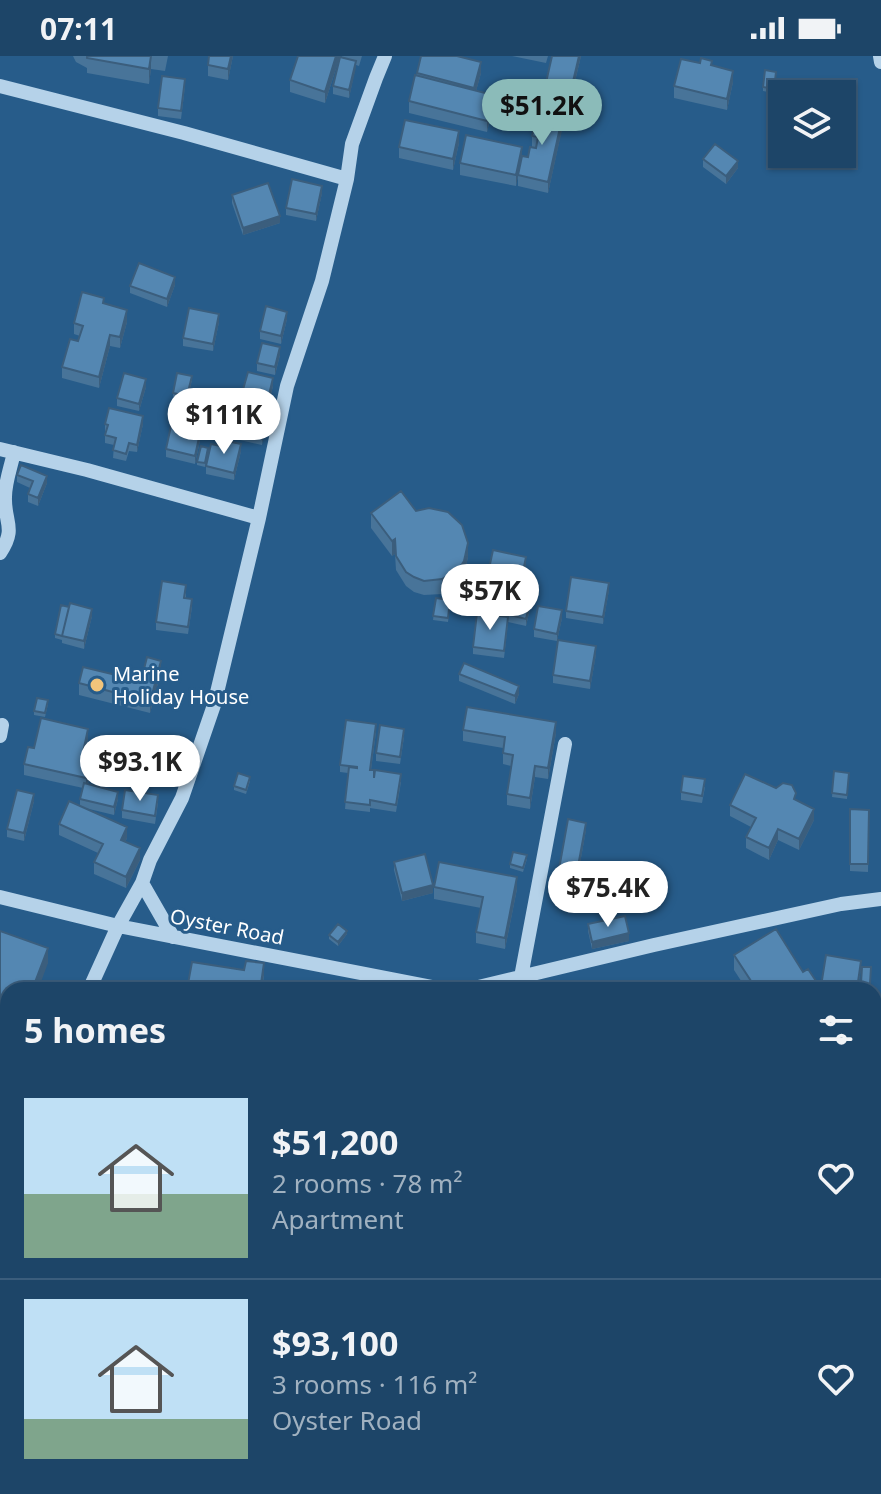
<!DOCTYPE html>
<meta charset="utf-8">
<style>
body{margin:0;font-family:"Noto Sans",sans-serif;background:#254c6e;color:#f1f3f6;height:100vh;display:flex;flex-direction:column;font-size:30px;white-space:nowrap}
*{box-sizing:border-box;margin:0}
p{font-size:26px;color:#a0b1c0}
.icon{flex:none;width:44px;height:44px;fill:none;stroke:currentColor;stroke-width:2;stroke-linecap:round;stroke-linejoin:round}
.map{position:relative;flex:1;overflow:hidden}
.drawer{position:absolute;left:0px;top:926px;width:882px;height:512px;display:flex;flex-direction:column;background:#1d4568;border-radius:24px 24px 0 0;box-shadow:0 2px 6px #0004,0 0 0 2px #3b5d7c}
.drawer>*{flex:none}
.controls{position:absolute;left:768px;top:24px;display:grid;gap:16px}
.controls a{display:grid;place-items:center;width:88px;height:88px;border-radius:0px;background:#1d4568;box-shadow:0 2px 6px #0004,0 0 0 2px #3b5d7c;font-size:40px}
.price{position:absolute;translate:-50% -68px;padding:0 18px;border-radius:28px;background:#fff;color:#222;font-size:26px;line-height:52px;filter:drop-shadow(0 2px 4px #0008)}
.price::after{content:'';position:absolute;left:50%;top:48px;width:24px;height:18px;margin-left:-12px;background:inherit;clip-path:polygon(0 0,100% 0,50% 100%)}
.price.selected{background:#8bbbb9;color:#111}
ul{padding:0;list-style:none}
li{display:flex;align-items:center;gap:24px;height:200px;padding:0 24px}
li+li{border-top:2px solid #3b5d7c}
li span{display:grid;place-items:center;flex:none;width:224px;height:160px;border-radius:0px;color:#555}
li>.icon{margin-inline-start:auto}
span .icon{width:96px;height:96px;fill:#fffc;stroke-width:1}
li b{font-size:34px}
h2{display:flex;justify-content:space-between;align-items:center;height:96px;padding:0 24px;font-size:34px}
.status{display:flex;justify-content:space-between;align-items:center;height:56px;padding:0 40px;background:#1d4568;direction:ltr}
.status svg{height:22px;fill:currentColor}
.map>svg:first-child{display:block}
.lines{fill:none;stroke-linecap:round;stroke-linejoin:round}
.minor{stroke:#b5d2e9;stroke-width:14}
.wall{fill:#487499}
.shaded-wall{fill:#3b5e7d}
.building{fill:#5487b2;stroke:#3b5e7d;stroke-width:2}
.poi-dot{fill:#f1c47b;stroke:#275c8a;stroke-width:3}
.labels{text-anchor:middle;stroke-width:6;stroke-linejoin:round;paint-order:stroke}
.poi-label{font-size:20px;fill:#fff;stroke:#275c8a;text-anchor:start}
.street-label{font-size:20px;fill:#fff;stroke:#275c8a}
</style>
<div class="status"><b>07:11</b><svg viewBox="0 0 49 12"><path d="M0 12V9h3v3zM5 12V6h3v6zM10 12V3h3v9zM15 12V0h3v12zM26 1h20v11H26zM47 4h2v5h-2z"/></svg></div>
<div class="map">
<svg width="881" height="1438" viewBox="0 0 881 1438">
<rect width="100%" height="100%" fill="#275c8a"/>
<g class="lines">
<path class="minor" d="M880 0 881 6
M0 30 184 77 347 123
M0 393 87 414 259 462
M0 497C17 472 4 466 5 441 5 426 11 411 14 396
M0 680 2 669
M142 827 173 881
M0 841 118 870 448 934
M521 921 565 688
M89 934 118 870 142 827 150 804 182 742 214 649 259 462 287 330 322 225 347 123 352 88 376 22 385 0
M459 934 470 933 654 889 841 848 881 843
M874 1249 881 1207
M95 1438 96 1430
M843 1438 845 1430"/>
</g>
<path class="wall" d="M73 0H168L165 15 151 13 149 28 87 17V12L76 6Z
M209 0H233L228 24 208 20V9Z
M340 0 325 47 290 36V24Z
M342 0H362L359 10 356 9 349 42 333 38V30Z
M512 0H548L546 7Z
M552 0H581L565 68H563L548 137 518 130V119L516 130 460 119V107L528 101 532 91V80Z
M712 9 733 26 727 54 674 42V30Z
M417 17H481L476 35 493 50 487 76 409 57V45Z
M776 20 774 37 763 35V31Z
M185 30 181 63 158 60V52Z
M459 87 453 114 399 102V91Z
M703 103 738 112 726 128 703 111Z
M322 137 316 165 286 159V152Z
M232 139 280 167 243 179 232 147Z
M175 229 167 251 130 237V230Z
M104 247 127 266 120 292 110 290 99 332 62 322V311L78 285 80 280 74 278V267Z
M287 263 281 288 260 283V275Z
M219 266 213 295 183 290V282Z
M280 299 275 319 257 315V307Z
M192 324 187 344 173 341V337Z
M273 330 268 351 242 345V337Z
M146 331 139 355 117 350V342Z
M266 367 262 389 231 382V375Z
M105 368H143L137 396 129 395 126 405 113 402 114 389 105 387Z
M200 384 195 408 166 401V393Z
M241 395 234 424 206 418V410Z
M208 396 205 411 197 409V406Z
M17 419 47 427 38 450 28 446V438L30 432 17 426Z
M416 455 468 501 464 520 459 528 442 538 424 539 414 536 406 530 396 514 395 498 392 500 371 472V457Z
M526 508 522 530 533 540 526 570 508 566 504 602 473 598V591L502 560 507 534 487 530V522Z
M609 534 603 568 566 562V555Z
M186 537V542L192 551 188 578 156 574V566Z
M436 542 450 548 448 566 433 564Z
M92 560 84 593 62 587V584L55 582V578Z
M562 562 557 585 534 581V573Z
M596 598 590 633 553 627V619Z
M161 616 150 657 79 639V627L141 625Z
M459 618 519 638 515 648 459 625Z
M48 648 45 661 34 659V655Z
M463 674 556 677 548 723 535 721 530 753 507 749V738L511 710 503 708V692L463 685Z
M376 676 371 714 374 722 401 726 396 756 370 752V756L345 753 348 717 340 716V709Z
M404 681 400 708 376 705V697Z
M88 684 84 702 91 714 88 728 118 743 114 759 85 752 127 782 125 786 140 804 126 832 94 818V806L98 797 59 779V768L80 750V743L83 732 24 719V708L34 692Z
M834 715 849 717 847 743 832 741Z
M250 725 246 738 234 734V730Z
M705 731 702 747 681 744V736Z
M796 744 814 764 799 794 778 784 769 804 746 792V781L751 771 730 760V749Z
M34 745 24 785 7 781V773Z
M158 747 155 768 122 762V754Z
M850 753 869 754 868 816 850 815Z
M586 774 577 824H575L573 833 558 829 559 813Z
M527 803 523 816 510 812V808Z
M394 806 433 837 402 845 394 814Z
M434 831 517 833 505 893 476 887V876L481 852 434 843Z
M588 868 629 885 592 893 588 875Z
M0 875 48 907 8 934V975L0 972Z
M347 878 338 890 329 883V879Z
M734 899 803 916 821 932 826 899 861 912 858 933 863 934H747L734 914Z
M192 906 264 919 262 934H187Z
M862 911H871L870 932 861 931Z
M8 1178V1235L0 1234V1181Z
M0 1342 8 1343V1394L0 1393Z"/>
<path class="shaded-wall" d="M151 0V13L149 28V13Z
M231 0H233L228 24V13Z
M336 0H340L325 47V36Z
M579 0H581L565 68V60Z
M356 5V12L349 42V34Z
M481 6V17L474 43V32Z
M733 15V26L727 54V43Z
M493 39V50L487 76V65Z
M563 58V70L548 137V126Z
M459 75V87L453 114V103Z
M522 91V102L516 130V119Z
M738 105V112L726 128V120Z
M322 130V137L316 165V158Z
M280 160V167L243 179V172Z
M175 221V229L167 251V243Z
M127 254V266L120 292V281Z
M287 256V263L281 288V280Z
M219 258V266L213 295V288Z
M110 279V290L99 332V321Z
M280 291V299L275 319V311Z
M273 322V330L268 351V343Z
M146 323V331L139 355V348Z
M143 360V368L137 396V389Z
M266 360V367L262 389V381Z
M200 377V384L195 408V400Z
M241 388V395L234 424V417Z
M47 420V427L38 450V442Z
M395 483V498L392 500V485Z
M468 487V501L464 520 459 528 442 538V523Z
M526 501V508L520 538V530Z
M609 527V534L603 568V561Z
M533 533V540L526 570V563Z
M92 553V560L84 593V585Z
M562 554V562L557 585V578Z
M596 590V598L590 633V625Z
M161 605V616L150 657V646Z
M519 630V638L515 648V640Z
M556 666V677L548 723V712Z
M88 673V684L82 712V701Z
M91 703V714L86 733V722Z
M535 710V721L530 753V742Z
M118 736V743L114 759V751Z
M34 738V745L24 785V777Z
M814 753V764L799 794V783Z
M586 767V774L577 824V816Z
M127 771V782L121 795V784Z
M778 773V784L769 804V792Z
M140 792V804L126 832V821Z
M517 821V833L505 893V882Z
M433 829V837L402 845V837Z
M347 875V878L338 890V886Z
M629 877V885L592 893V886Z
M48 892V907L38 934H32Z
M264 907V919L261 934V928Z"/>
<path class="building" d="M87 0H151L149 13 87 2Z
M209 0H231L228 13 208 9Z
M298 0H336L325 36 290 24Z
M421 0H457L481 6 474 32 417 17Z
M552 0H579L565 60H562L563 58 540 53Z
M340 1 356 5 349 34 333 30Z
M701 2 712 5 711 9 733 15 727 43 674 30 681 3 700 7Z
M765 14 776 16 774 33 763 31Z
M415 19 493 39 487 65 409 45Z
M162 20 185 23 181 55 158 52Z
M539 53 563 58 548 126 518 119 522 100 528 101 530 91 536 92 538 81 532 80Z
M405 64 459 75 453 103 399 91Z
M466 79 522 91 516 119 460 107Z
M715 88 738 105 726 120 703 103Z
M292 123 322 130 316 158 286 152Z
M268 127 280 160 243 172 232 139Z
M139 207 175 221 167 243 130 230Z
M82 236 104 242 103 247 127 254 120 281 110 279 99 321 62 311 70 283 78 285 83 270 74 267Z
M266 250 287 256 281 280 260 275Z
M189 252 219 258 213 288 183 282Z
M262 287 280 291 275 311 257 307Z
M248 316 273 322 268 343 242 337Z
M124 317 146 323 139 348 117 342Z
M177 317 192 320 187 340 173 337Z
M109 352 143 360 137 389 129 387 126 398 113 394 116 382 105 379 108 369 105 368Z
M236 353 266 360 262 381 231 375Z
M171 370 200 377 195 400 166 393Z
M222 384 241 388 234 417 206 410 211 388 221 390Z
M201 390 208 392 205 407 197 406Z
M21 409 47 420 38 442 28 438 33 425 17 419Z
M401 435 416 455 429 452 448 456 462 469 468 487 464 505 459 513 442 523 424 525 414 521 406 516 396 500 395 483 392 485 371 457Z
M493 494 526 501 520 530 533 533 526 563 502 557 509 527 487 522Z
M571 521 609 527 603 561 566 555Z
M162 525 186 529 184 542 192 543 188 571 156 566Z
M436 542 450 544 448 562 433 560Z
M70 547 92 553 84 585 62 580Z
M61 549 69 551 62 580 55 578Z
M538 550 562 554 557 578 534 573Z
M477 557 508 561 504 595 473 591Z
M558 584 596 590 590 625 553 619Z
M147 601 161 605 150 646 79 627 83 611 141 625Z
M464 607 519 630 515 640 459 618Z
M37 642 48 644 45 657 34 655Z
M467 651 556 666 548 712 535 710 530 742 507 738 513 699 503 697 505 681 463 674Z
M41 662 88 673 82 701 91 703 86 722 24 708 28 691 34 692Z
M346 664 376 668 370 714H374V722L375 714 401 718 396 749 370 744V749L345 746 349 711 357 712V711L340 709Z
M380 669 404 673 400 701 376 697Z
M834 715 849 717 847 739 832 737Z
M238 717 250 721 246 734 234 730Z
M745 718 776 732 783 727 792 729 796 737 794 743 814 753 799 783 778 773 769 792 746 781 756 762 730 749Z
M683 720 705 723 702 740 681 736Z
M84 727 118 736 114 751 80 743Z
M17 734 34 738 24 777 7 773Z
M125 734 158 739 155 760 122 754Z
M69 745 127 771 121 784 140 792 126 821 94 806 103 788 59 768Z
M850 753 869 754 868 808H850Z
M568 763 586 767 577 816 559 813Z
M513 796 527 799 523 812 510 808Z
M425 798 433 829 402 837 394 806Z
M439 806 517 821 505 882 476 876 483 841 434 831Z
M560 818 575 822 573 829 558 825Z
M625 860 629 877 592 886 588 868Z
M338 868 347 875 338 886 329 879Z
M776 873 803 916 808 913 822 934H757L734 899Z
M0 875 48 892 32 934H8V960L0 957Z
M826 899 861 905 857 933 834 930 833 932 821 930Z
M246 905 264 907 261 928 251 927 249 934H196L187 933 192 906 244 914Z
M862 911H871L870 928 861 927Z
M541 930 542 934H515Z
M834 930 863 934H833Z
M1 1177 8 1178V1224L0 1223Z
M0 1342 8 1343V1383L0 1381Z"/>
<circle class="poi-dot" cx="97" cy="629" r="8"/>
<g class="labels">
<g class="poi-label">
<text x="113" y="625">Marine<tspan x="113" dy="23">Holiday House</tspan></text>
</g>
<g class="street-label">
<text transform="translate(227 871) rotate(11)" y="7">Oyster Road</text>
</g>
</g>
</svg>
<div class="controls">
<a><svg class="icon" aria-label="layers" viewBox="0 0 24 24"><path d="M12 4l9 5-9 5-9-5zM3 14l9 5 9-5"/></svg></a>
</div>
<b class="price selected" style="left:542px;top:91px">$51.2K</b>
<b class="price" style="left:224px;top:400px">$111K</b>
<b class="price" style="left:490px;top:576px">$57K</b>
<b class="price" style="left:140px;top:747px">$93.1K</b>
<b class="price" style="left:608px;top:873px">$75.4K</b>
<section class="drawer">
<h2>5 homes<svg class="icon" aria-label="filters" viewBox="0 0 24 24"><path d="M4 7h16M4 17h16"/><circle cx="9" cy="7" r="2"/><circle cx="15" cy="17" r="2"/></svg></h2>
<ul>
<li><span style="background:linear-gradient(#bfe0f5 60%,#7fa58c 0)"><svg class="icon" aria-label="home" viewBox="0 0 24 24"><path d="M3 11l9-7 9 7M6 9v11h12V9"/></svg></span><div><b>$51,200</b><p>2 rooms · 78 m²</p><p>Apartment</p></div><svg class="icon" aria-label="heart" viewBox="0 0 24 24"><path d="M12 20l-8-8c-3-5 5-10 8-4 3-6 11-1 8 4z"/></svg></li>
<li><span style="background:linear-gradient(#bfe0f5 75%,#7fa58c 0)"><svg class="icon" aria-label="home" viewBox="0 0 24 24"><path d="M3 11l9-7 9 7M6 9v11h12V9"/></svg></span><div><b>$93,100</b><p>3 rooms · 116 m²</p><p>Oyster Road</p></div><svg class="icon" aria-label="heart" viewBox="0 0 24 24"><path d="M12 20l-8-8c-3-5 5-10 8-4 3-6 11-1 8 4z"/></svg></li>
</ul>
</section>
</div>
